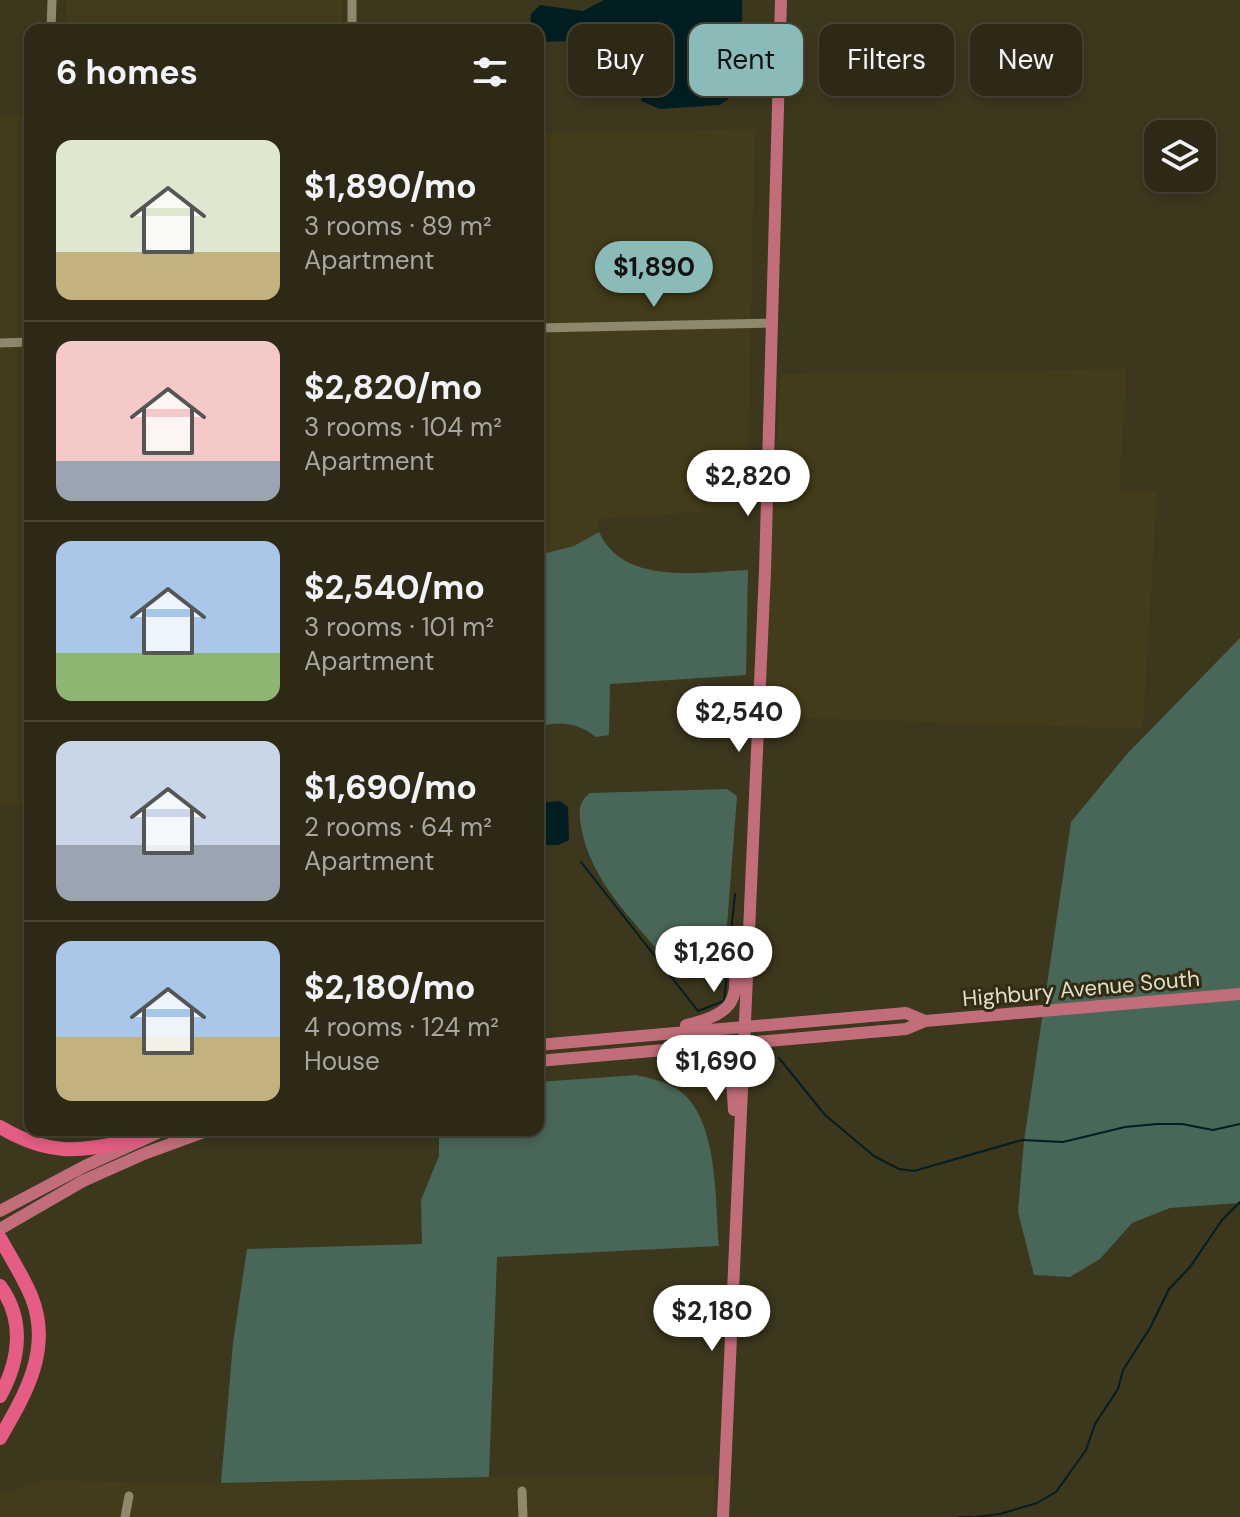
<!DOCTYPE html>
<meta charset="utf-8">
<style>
body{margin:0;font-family:"DM Sans",sans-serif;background:#35311f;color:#f1f3f6;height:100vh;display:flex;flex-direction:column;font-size:30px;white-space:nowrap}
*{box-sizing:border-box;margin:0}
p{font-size:26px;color:#a7a6a1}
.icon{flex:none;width:44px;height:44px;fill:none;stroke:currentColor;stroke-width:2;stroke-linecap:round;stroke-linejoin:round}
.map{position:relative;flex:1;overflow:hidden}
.drawer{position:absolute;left:24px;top:24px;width:520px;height:1112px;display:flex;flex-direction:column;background:#2d2916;border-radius:16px;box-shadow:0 4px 12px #0003,0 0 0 2px #484535}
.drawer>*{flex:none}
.guide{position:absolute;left:568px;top:24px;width:552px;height:72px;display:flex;gap:16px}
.controls{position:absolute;left:1144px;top:120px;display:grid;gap:16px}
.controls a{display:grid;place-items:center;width:72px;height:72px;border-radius:16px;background:#2d2916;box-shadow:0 4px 12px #0003,0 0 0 2px #484535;font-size:40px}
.price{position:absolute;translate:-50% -68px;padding:0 18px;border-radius:28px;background:#fff;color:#222;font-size:26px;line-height:52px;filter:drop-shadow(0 2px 4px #0008)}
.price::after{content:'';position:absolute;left:50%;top:48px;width:24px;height:18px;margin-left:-12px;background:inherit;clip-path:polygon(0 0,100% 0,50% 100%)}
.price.current{background:#8bbbb9;color:#111}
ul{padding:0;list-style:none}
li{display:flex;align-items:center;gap:24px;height:200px;padding:0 32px}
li+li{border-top:2px solid #484535}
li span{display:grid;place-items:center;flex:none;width:224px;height:160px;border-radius:16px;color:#555}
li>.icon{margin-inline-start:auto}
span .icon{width:96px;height:96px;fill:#fffc;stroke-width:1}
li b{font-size:34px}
h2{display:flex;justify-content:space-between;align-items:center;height:96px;padding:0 32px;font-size:34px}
.tag{padding:0 28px;border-radius:16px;background:#2d2916;box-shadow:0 4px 12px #0003,0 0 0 2px #484535;font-size:28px;line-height:72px}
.tag.current{background:#8bbbb9;color:#111}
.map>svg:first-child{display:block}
.built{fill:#433c1a}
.green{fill:#496759}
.water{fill:#031e22}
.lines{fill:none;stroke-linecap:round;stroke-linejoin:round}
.stream{stroke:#031e22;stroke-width:2}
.minor{stroke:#8e886c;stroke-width:9}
.major{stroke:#c26e7a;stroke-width:12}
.highway{stroke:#e55d84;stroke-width:14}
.labels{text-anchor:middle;stroke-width:6;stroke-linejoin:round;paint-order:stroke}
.street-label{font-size:22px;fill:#e2dfcf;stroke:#322c13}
</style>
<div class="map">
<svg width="1240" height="1517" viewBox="0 0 1240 1517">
<rect width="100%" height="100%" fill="#3c371d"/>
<path class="built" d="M66 0H343L342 30H67Z
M30 115V805L0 806V116Z
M755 129 747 509 598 519 599 532 574 546 538 555V133Z
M1127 369 1119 490 1157 492 1143 729 766 717 769 596 780 374Z
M715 1476 713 1517H0V1494L42 1480 215 1484 489 1477Z"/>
<path class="green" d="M599 532C623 586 700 572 748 570L746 675 610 684 609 735 596 737C580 724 558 719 538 728V555L574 546Z
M1240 638V1203L1170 1208 1132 1223 1100 1259 1070 1277 1034 1275 1018 1212 1024 1141 1071 822 1127 754Z
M727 789 737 796 727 926 694 969 681 971 668 962C634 921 590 881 581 826 579 812 578 802 590 793Z
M636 1075C650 1078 664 1081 677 1089 719 1116 715 1201 719 1246L497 1257 489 1477 221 1483 233 1343 247 1249 422 1244 421 1200 439 1156V1130H538V1082Z"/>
<path class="water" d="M604 0H742V33L733 53 738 75 736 93 720 105 660 109 641 101 643 33 636 25 617 39 542 42 538 38V30L530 29 531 14 540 5 583 11Z
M560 801 568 807 569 840 558 845H538V803Z"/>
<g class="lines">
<path class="stream" d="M581 862 698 1011 724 1001 735 894
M779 1058 825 1115 874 1156 899 1169 914 1171 1022 1140 1063 1142 1125 1127 1157 1124H1182L1213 1130 1240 1124
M959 1517H973
M975 1517 1000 1514 1037 1503 1056 1492 1086 1450 1095 1424 1118 1389 1123 1370 1150 1328 1169 1289 1190 1267 1222 1220 1240 1202"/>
<path class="minor" d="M51 30 52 0
M352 30V0
M538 328 772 323
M0 343 30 342
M522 1491 523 1517
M125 1517 129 1496"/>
<path class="major" d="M686 1025C765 1008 717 973 747 940
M538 1045 906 1013 925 1021
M691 1055 709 1054 726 1062 732 1080 734 1110
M538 1061 906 1029 925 1021 1240 994
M0 1211 85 1166 164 1130
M0 1229 83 1181 146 1153 209 1130
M723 1517 765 571 781 0"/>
<path class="highway" d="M0 1127C54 1159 82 1150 141 1139
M0 1238C11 1258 24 1278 32 1298 52 1350 25 1395 0 1438
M0 1286C25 1320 20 1360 0 1396"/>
</g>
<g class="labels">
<g class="street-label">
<text transform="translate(1081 988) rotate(-5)" y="8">Highbury Avenue South</text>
</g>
</g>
</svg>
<div class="controls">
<a><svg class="icon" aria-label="layers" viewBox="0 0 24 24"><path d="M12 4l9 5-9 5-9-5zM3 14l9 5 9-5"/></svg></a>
</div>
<b class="price current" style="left:654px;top:309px">$1,890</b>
<b class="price" style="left:748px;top:518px">$2,820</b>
<b class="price" style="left:739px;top:754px">$2,540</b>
<b class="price" style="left:714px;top:994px">$1,260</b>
<b class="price" style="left:716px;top:1103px">$1,690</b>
<b class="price" style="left:712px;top:1353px">$2,180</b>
<div class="guide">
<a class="tag">Buy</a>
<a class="tag current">Rent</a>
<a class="tag">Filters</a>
<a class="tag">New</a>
</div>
<section class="drawer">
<h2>6 homes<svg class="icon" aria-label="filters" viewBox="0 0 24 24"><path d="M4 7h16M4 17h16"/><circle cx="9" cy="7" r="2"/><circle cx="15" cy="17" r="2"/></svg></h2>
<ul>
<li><span style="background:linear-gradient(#dfe7d0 70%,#c2b280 0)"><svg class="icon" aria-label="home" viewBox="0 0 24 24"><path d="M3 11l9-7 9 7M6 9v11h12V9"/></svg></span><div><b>$1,890/mo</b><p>3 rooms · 89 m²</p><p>Apartment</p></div></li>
<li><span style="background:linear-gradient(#f6c9c9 75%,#9aa5b1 0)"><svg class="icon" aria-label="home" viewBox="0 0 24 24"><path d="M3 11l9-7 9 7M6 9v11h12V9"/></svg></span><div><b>$2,820/mo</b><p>3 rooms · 104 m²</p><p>Apartment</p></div></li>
<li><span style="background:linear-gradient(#a9c7e8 70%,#8fb573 0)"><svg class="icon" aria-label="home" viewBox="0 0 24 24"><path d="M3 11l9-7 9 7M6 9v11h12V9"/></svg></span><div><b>$2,540/mo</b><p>3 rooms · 101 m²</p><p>Apartment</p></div></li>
<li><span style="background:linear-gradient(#c9d6e8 65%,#9aa5b1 0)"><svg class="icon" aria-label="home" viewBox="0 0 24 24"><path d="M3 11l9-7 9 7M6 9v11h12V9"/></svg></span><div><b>$1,690/mo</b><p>2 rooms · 64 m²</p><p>Apartment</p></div></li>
<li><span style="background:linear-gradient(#a9c7e8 60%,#c2b280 0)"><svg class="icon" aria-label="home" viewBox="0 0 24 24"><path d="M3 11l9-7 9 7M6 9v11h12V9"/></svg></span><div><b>$2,180/mo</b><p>4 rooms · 124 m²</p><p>House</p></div></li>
</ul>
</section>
</div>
